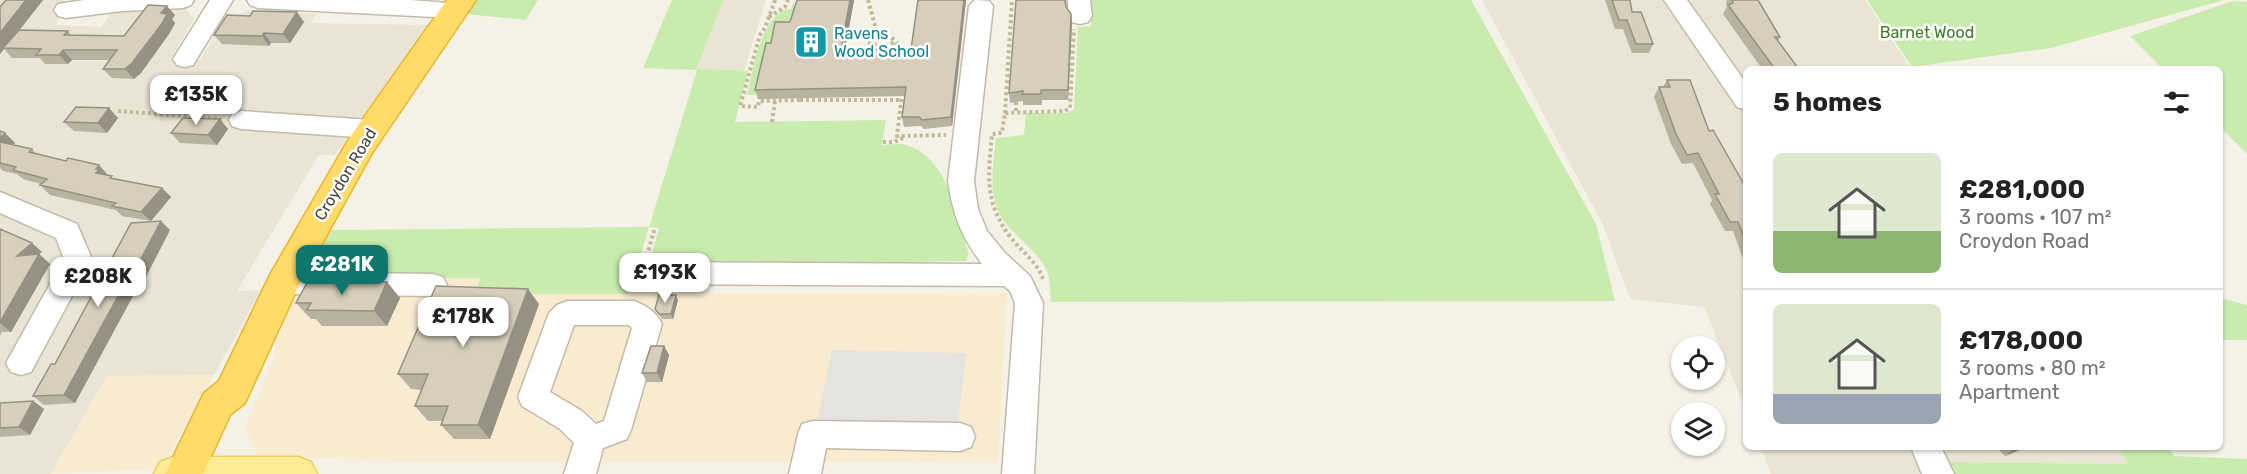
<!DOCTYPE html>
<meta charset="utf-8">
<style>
body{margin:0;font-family:Rubik,sans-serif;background:#f2f2f2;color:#222;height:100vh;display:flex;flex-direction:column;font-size:22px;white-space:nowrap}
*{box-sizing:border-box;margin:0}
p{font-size:20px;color:#767676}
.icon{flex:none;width:33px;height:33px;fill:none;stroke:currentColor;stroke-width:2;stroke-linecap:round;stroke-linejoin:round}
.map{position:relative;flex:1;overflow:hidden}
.sheet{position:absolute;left:1743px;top:66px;width:480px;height:384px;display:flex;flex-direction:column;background:#fff;border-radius:9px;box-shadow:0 2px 4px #0004}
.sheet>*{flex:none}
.fabs{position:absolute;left:1671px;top:336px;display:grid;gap:12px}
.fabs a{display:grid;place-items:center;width:54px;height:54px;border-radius:50%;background:#fff;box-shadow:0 2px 4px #0004;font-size:30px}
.price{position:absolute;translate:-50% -51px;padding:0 14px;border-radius:12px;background:#fff;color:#222;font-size:20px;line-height:39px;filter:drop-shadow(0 2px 3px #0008)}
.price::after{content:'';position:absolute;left:50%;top:36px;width:18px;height:14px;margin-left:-9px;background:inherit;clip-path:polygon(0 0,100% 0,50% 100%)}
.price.selected{background:#0f766e;color:#fff}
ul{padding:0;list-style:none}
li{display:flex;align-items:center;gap:18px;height:150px;padding:0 30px}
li+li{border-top:2px solid #e0e0e0}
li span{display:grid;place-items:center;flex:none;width:168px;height:120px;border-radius:9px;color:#555}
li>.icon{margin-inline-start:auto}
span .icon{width:72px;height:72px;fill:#fffc;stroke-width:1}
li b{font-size:26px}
h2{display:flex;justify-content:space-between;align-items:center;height:72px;padding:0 30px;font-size:26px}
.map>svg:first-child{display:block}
.residential{fill:#e9e4d4}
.commercial{fill:#f8ebd0}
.green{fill:#c9ebad}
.parking{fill:#e5e3df}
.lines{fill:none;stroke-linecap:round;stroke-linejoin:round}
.minor-casing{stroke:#c1bba8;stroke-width:3}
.major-casing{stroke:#eccf5d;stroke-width:3}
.highway-casing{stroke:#e8b62d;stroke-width:3}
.path{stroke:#c3b999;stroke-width:4;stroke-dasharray:3 3;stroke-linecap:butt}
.minor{fill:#fff;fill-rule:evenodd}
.major{fill:#ffeb95;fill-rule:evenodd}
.highway{fill:#ffdb67;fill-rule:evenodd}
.wall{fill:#b9b2a1}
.shaded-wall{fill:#969183}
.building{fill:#d7cfbb;stroke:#969183;stroke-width:1.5}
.labels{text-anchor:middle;stroke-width:5;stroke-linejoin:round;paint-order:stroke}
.park-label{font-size:16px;fill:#3d7e24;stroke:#fff}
.culture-label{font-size:16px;fill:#0d838f;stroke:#fff;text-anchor:start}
.street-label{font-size:16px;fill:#484235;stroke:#fff}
</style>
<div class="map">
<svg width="2247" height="474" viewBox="0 0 2247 474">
<rect width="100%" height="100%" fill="#f4f2e7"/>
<path class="residential" d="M0 0H64L56 25 101 27 110 15 120 10 185 7 194 19 170 60H200L222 22 249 10 317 14 310 23 428 25 335 155H319L265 244 237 291 261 290 214 375 107 376 51 474H0Z
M723 0H766L744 71 697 70Z
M1482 0H1865L1911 69H1746V411L1704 307 1630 299 1603 225Z
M1761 447H2118L2130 464 1941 462 1919 474H1771Z"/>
<path class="commercial" d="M303 277 481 278 476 294 1007 293 998 461 417 462 258 456 245 428 275 354 274 334Z
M214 375 164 463 151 469 51 474 107 376Z"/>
<path class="green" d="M475 0H538L526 20 466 14Z
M672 0H723L697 69 748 71 735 122 886 120 882 145C889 145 899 143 906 145 950 158 955 216 969 253L966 261 648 267 659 228 649 227 629 294H475L480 278 303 277 328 230 649 227 697 70 643 68Z
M1091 0H1471L1596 224 1615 301 1051 302C1050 293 1050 282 1048 274 1042 254 1012 235 1001 217 988 194 993 163 996 138L1024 135 1026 113H1068L1074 109 1078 27 1091 26Z
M1867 0H2224L2051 48 1912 67Z
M2233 1 2247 2V154L2220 127V69H2163L2130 36Z
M793 2 799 11 770 50 766 51 756 95H747C753 71 762 10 791 9Z
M2220 298 2247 305V340H2220Z
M2118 447H2169L2174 456 2247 459V474H1948L1941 462 2129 464Z"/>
<path class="parking" d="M832 350 966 353 958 425 817 422Z"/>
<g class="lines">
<g class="minor-casing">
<path id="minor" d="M84 0H194L191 5 183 8 122 11 66 18 58 16 54 10 58 4Z
M210 0H233L193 65 185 67 177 65 173 59Z
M247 0H410L462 4 466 10 462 16 454 18 258 8 250 5Z
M975 0 989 1 993 6 974 181 978 209 987 231 1005 253 1030 276 1043 303 1034 474H1002L1015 303 1010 291 1004 286 642 284 632 281 628 273 632 265 642 262 982 264C961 236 953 215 948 181L969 6Z
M1068 0H1090L1092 16 1088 22 1080 24 1072 22 1068 16Z
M1664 0H1687L1746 83V110L1737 107Z
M241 111 371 120 380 122 384 129 380 136 371 138 241 129 232 126 229 120 232 114Z
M0 192 77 224 92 259 31 372 21 375 11 372 6 363 64 259 56 238 0 213Z
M283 272 433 274 443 277 447 285 443 293 433 296 283 294 273 291 269 283 273 275Z
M567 301H634C647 306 656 312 662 324L631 430 627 439 603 448 596 474H564L574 443 560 429 522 406 518 397 549 313 557 305ZM574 325H628L632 328 604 421 596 424 582 411 550 392Z
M813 421 960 423 971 427 975 437 971 447 960 451 826 448 821 474H789L798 434 802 424Z
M1911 447H1941L1954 474H1922Z"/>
</g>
<g class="major-casing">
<path id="major" d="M173 457H298L311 462 317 474H154L160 462Z"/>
</g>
<g class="highway-casing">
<path id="highway" d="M447 0H476L372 153 298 287 245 403 230 415 203 474H165L204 393 219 381 271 273 350 137Z"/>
</g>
<path class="path" d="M775 0 765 28 760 35 740 106 758 107 759 101 800 100
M868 0 876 29 893 39 905 53
M769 17 785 7 788 0
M868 43 884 47 895 42
M902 93 897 136 946 135
M800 100H901
M1016 102V112
M118 111 222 119
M1005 113 1012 0
M772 122 775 101
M883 142H894L905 137
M647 256 655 227
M1043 279C1037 262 1023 253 1012 239 984 204 988 176 992 134L1002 133 1005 113 1065 111 1070 108 1074 29"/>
<use href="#minor" class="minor"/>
<use href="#major" class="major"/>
<use href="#highway" class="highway"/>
</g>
<path class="wall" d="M6 0H43L20 30 68 31 71 35 124 36 175 15 172 19 175 23 169 34 141 73 134 79 112 78 103 69 110 60H72L68 64H45L40 58H12L4 49 0 54V7Z
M854 0 845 50 911 49 918 0H966L952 126 924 129 921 126 904 127 902 117 905 96 758 99 755 90 771 43 790 22Z
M1605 0H1630L1632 12 1653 44 1649 53H1632L1623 29H1615Z
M1727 0H1758L1780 37 1778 41 1798 68 1807 69H1762L1723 14 1727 7 1726 3Z
M1066 7 1071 14 1072 24 1068 100H1042V105H1023V101L1010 103 1009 93Z
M304 22 290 43H271L269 46 222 44 214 35Z
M1667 80 1709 131 1746 188V267L1733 231H1725L1710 204 1712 200 1693 163 1682 164 1671 144 1654 97 1659 87H1663Z
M118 118 107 133 74 131 64 122Z
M220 119 228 129 217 145 180 143 171 133Z
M0 131 5 133 15 143 13 145 32 149 37 154 108 175V176L114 179 162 188 171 197 151 221 122 216 116 210 50 195 40 185 41 184 23 179 17 174 3 171 0 168Z
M0 229 42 252 39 254 50 264 11 332H2L0 336Z
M170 230 137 294H134L75 403 44 405 33 396 55 364Z
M387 282 400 298 387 326H322L316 319H311L296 303Z
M678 300 673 319H662L655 309Z
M539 304 490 439H454L441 425 442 421H428L415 406 422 390 411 389 398 374Z
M664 346 669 355 662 382H647L642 373Z
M33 401 44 409 30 435 0 437V403Z
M1762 447H1822L1763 449Z
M1822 447H1898L1897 449H1822Z
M1996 447H2027L2005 456Z"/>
<path class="shaded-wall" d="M26 0H43L5 48H3L4 49 0 54V33Z
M850 0H854L843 60 841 50Z
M964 0H966L952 126 951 117Z
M167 6 175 15 172 19 175 23 169 34 141 73 134 79 125 69Z
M297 12 304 22 290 43 283 34Z
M1071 14 1072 24 1068 100V90Z
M264 33 271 43 269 46 262 36Z
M63 50 72 60 68 64 59 55Z
M109 108 118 118 107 133 98 123Z
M220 119 228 129 217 145 208 135Z
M5 133 15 143 0 155V138Z
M99 165 108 175 106 177 96 173V169Z
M162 188 171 197 151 221 141 212Z
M161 221 170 230 137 294 127 285Z
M32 243 42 252 39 254 50 264 11 332 0 323V322L17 256Z
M387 282 400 298 387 326 374 311Z
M124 285 134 294 75 403 64 395Z
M528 289 539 304 490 439 478 425Z
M676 295 678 300 673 319 671 314Z
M664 346 669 355 662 382 657 373Z
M33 401 44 409 30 435 19 427Z
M2017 447H2027L2005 456 2015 448Z"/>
<path class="building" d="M6 0H26L0 33V7Z
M797 0H850L841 50 911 49 918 0H964L951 117 922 120 919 117H902L906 87 755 90 766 43H771L775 22H790Z
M1016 0H1065L1066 7 1071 14 1068 90H1041V94H1022L1023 91 1009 93Z
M1612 0H1630L1632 12H1641L1653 44H1636L1627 20H1619Z
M1732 0H1758L1780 37H1775L1798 68 1805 67 1807 69H1775L1728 5 1733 3Z
M148 5 167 6 161 13 167 14 161 25 132 63 125 69H103L117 50H63L59 55H36L41 49 3 48 19 30 68 31 64 35 124 36Z
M253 11 297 12 283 34 264 33 262 36 214 35 227 15 250 16Z
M1667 80H1690L1709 131 1713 130 1746 188V242L1738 222H1730L1715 194H1719L1698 153 1687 155 1676 134 1659 87H1670Z
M76 107 109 108 98 123 64 122Z
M183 118 220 119 208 135 171 133Z
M0 131 5 133 0 138Z
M0 142 32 149 29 152 66 161 68 158 99 165 96 169H99L96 173 112 176 110 178 162 188 141 212 112 206 116 203 40 185 47 179 13 170 16 167 0 163Z
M161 221 127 285H124L64 395 33 396 51 364H55L131 223Z
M0 229 32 243 17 256 39 254 0 322Z
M308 281 387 282 374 311 307 310 311 303H296Z
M436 286 528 289 478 425H441L448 406H415L428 374H398Z
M659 295H676L671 314H659L655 309Z
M651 346H664L657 373H642Z
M33 401 19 427 0 428V403Z"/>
<defs>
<g id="building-square" transform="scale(1.725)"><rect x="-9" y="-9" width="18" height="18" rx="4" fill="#0f9aa8" stroke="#fff"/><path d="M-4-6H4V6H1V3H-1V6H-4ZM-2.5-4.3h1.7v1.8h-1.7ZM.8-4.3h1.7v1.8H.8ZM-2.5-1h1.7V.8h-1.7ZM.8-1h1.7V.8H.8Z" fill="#fff"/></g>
</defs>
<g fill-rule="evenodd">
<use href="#building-square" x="811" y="42"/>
</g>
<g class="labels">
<g class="park-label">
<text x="1927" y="38">Barnet Wood</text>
</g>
<g class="culture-label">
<text x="834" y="39">Ravens<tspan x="834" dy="18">Wood School</tspan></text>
</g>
<g class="street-label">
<text transform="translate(345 174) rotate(-59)" y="6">Croydon Road</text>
</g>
</g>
</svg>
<div class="fabs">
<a><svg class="icon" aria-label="locate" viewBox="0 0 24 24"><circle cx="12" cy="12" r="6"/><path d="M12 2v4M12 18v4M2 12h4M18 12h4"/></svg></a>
<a><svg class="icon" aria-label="layers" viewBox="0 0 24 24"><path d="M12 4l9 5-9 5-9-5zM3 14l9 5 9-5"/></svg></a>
</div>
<b class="price" style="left:196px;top:126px">£135K</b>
<b class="price selected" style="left:342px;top:296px">£281K</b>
<b class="price" style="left:665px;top:304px">£193K</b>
<b class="price" style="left:98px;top:308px">£208K</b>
<b class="price" style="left:463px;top:348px">£178K</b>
<section class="sheet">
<h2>5 homes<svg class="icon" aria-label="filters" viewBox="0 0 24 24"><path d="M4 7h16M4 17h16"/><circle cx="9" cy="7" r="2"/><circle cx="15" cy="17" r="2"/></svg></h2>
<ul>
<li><span style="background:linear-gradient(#dfe7d0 65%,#8fb573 0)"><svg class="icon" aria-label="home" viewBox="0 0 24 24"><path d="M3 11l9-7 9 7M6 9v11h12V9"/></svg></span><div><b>£281,000</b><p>3 rooms · 107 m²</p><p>Croydon Road</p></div></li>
<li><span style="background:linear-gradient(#dfe7d0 75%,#9aa5b1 0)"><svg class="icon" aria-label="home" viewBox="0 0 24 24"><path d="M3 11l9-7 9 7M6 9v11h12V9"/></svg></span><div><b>£178,000</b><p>3 rooms · 80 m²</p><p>Apartment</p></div></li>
</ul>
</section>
</div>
